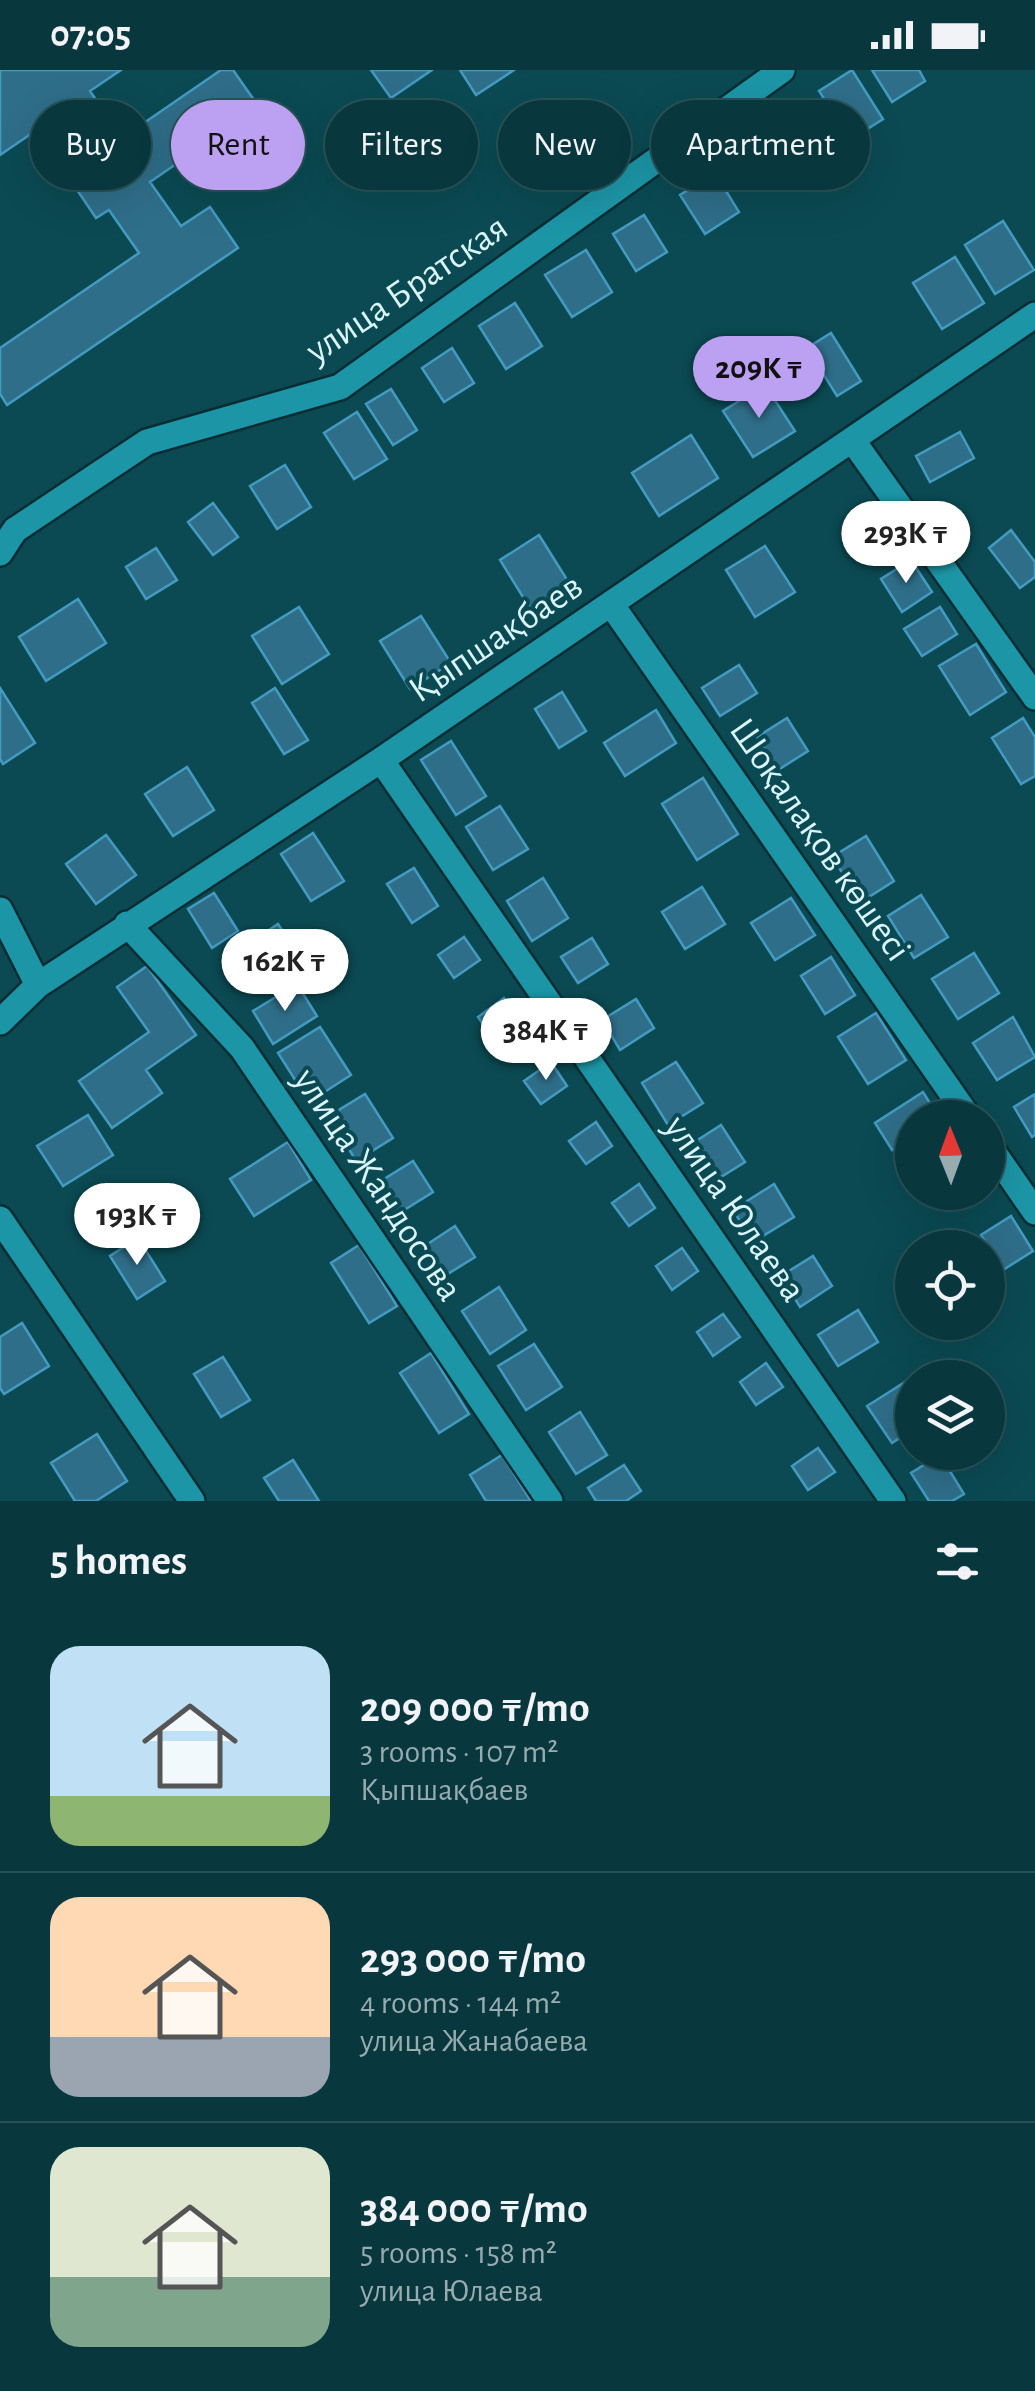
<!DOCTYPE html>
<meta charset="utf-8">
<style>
body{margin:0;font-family:"Alegreya Sans",sans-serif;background:#113f45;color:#f1f3f6;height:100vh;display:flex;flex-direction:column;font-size:38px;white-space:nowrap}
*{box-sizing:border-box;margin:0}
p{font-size:32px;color:#98acb0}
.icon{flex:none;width:55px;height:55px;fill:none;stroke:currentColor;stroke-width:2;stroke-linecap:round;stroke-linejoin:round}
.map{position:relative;height:1431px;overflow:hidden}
.details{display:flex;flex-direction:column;background:#08383e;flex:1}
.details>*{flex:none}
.guide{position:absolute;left:30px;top:30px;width:975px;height:90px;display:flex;gap:20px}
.needle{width:65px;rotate:359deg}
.buttons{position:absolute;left:895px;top:1030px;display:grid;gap:20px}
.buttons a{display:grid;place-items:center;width:110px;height:110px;border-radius:50%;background:#08383e;box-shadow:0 10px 40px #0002,0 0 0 2px #295258;font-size:50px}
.price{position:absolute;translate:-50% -85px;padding:0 22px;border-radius:35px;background:#fff;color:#222;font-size:32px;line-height:65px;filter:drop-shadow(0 2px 5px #0008)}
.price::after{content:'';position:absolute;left:50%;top:60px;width:30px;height:22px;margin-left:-15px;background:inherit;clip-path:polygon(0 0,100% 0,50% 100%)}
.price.current{background:#bca0f2;color:#111}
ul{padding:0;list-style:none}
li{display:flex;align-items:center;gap:30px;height:250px;padding:0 50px}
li+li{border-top:2px solid #295258}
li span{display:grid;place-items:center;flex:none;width:280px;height:200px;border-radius:30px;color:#555}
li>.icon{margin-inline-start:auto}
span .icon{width:120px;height:120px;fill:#fffc;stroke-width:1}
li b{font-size:42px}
h2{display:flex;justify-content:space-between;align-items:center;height:120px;padding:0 50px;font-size:42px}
.chip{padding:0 35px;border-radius:45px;background:#08383e;box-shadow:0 10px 40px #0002,0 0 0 2px #295258;font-size:35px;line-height:90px}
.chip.current{background:#bca0f2;color:#111}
.status{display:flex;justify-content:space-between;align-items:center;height:70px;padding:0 50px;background:#08383e;direction:ltr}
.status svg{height:28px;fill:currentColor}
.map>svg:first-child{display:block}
.building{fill:#2f6e89;stroke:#439bc2;stroke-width:2.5}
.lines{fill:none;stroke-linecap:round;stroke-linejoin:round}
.minor-casing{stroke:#0a2d33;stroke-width:30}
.minor{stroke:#1c96a7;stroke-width:25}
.labels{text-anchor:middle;stroke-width:8;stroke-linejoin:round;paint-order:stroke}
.street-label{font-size:38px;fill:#daf6fc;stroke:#0b4a53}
</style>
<div class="status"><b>07:05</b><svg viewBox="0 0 49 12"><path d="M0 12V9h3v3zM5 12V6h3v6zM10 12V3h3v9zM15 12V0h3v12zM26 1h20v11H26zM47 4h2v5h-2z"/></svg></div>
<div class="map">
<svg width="1035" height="1431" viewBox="0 0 1035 1431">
<rect width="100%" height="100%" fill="#0b4a53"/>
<path class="building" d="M0 0H121L90 21 122 68 221 0H233L259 37 150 112 181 156 210 137 238 178 7 335 0 324V278L139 183 109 140 96 148 67 105 81 96 50 51 0 85Z
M371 0H432L391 28Z
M460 0H514L476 25Z
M852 0 883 49 850 70 819 21Z
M872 0H919L925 11 892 32Z
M779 50 808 95 777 115 748 69Z
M715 103 739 142 705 164 680 125Z
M644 145 667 182 636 201 613 164Z
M1003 151 1034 200 995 224 965 175Z
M586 180 612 222 572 247 545 205Z
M955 187 984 233 942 259 913 213Z
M515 233 542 276 506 299 479 256Z
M831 263 861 311 837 326 807 278Z
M452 278 474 313 444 332 422 298Z
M765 315 795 361 753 387 723 341Z
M391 319 417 360 393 375 366 334Z
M357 342 387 389 354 409 324 363Z
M960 362 974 388 930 412 916 386Z
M691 365 718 408 659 446 632 403Z
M285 395 311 437 277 459 250 416Z
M213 433 238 467 213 485 188 452Z
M1011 460 1035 492V507L1020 518 989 478Z
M539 465 571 516 531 540 500 490Z
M765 476 795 522 755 547 726 500Z
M156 478 177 510 146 529 126 497Z
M911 490 932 522 902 542 881 509Z
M78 529 106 573 46 611 19 567Z
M299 537 329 584 282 614 252 566Z
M940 537 957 564 922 586 904 559Z
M421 546 451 593 410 619 380 571Z
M976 574 1006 622 970 645 939 596Z
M739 595 757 623 720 646 702 618Z
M0 618 35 673 3 694 0 689Z
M275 618 308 670 284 684 252 633Z
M562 622 586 661 559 678 535 639Z
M656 640 676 673 625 706 604 673Z
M787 648 808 681 778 700 757 667Z
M1023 648 1035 667V706L1021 714 992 668Z
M451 671 486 726 456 745 421 690Z
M187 697 214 740 173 766 145 724Z
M703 708 738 764 697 790 662 734Z
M500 736 528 779 493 800 466 757Z
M313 763 344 811 311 831 281 784Z
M106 765 136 805 96 834 66 794Z
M866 766 894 811 861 832 832 787Z
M414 798 438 836 412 853 387 814Z
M543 808 568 848 532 871 507 831Z
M702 817 725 854 685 879 662 842Z
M214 823 238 861 212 878 188 839Z
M921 825 948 867 914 888 888 846Z
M791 828 815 865 775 890 751 853Z
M278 854 303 892 276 909 252 871Z
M464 867 480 890 454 908 438 885Z
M592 868 608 894 578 913 561 887Z
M974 883 999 923 958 949 932 909Z
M831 887 855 925 825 944 801 906Z
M147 896 196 965 146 1000 162 1023 112 1058 79 1011 149 962 117 917Z
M297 914 317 946 273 974 253 941Z
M504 928 521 952 494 970 478 947Z
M636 929 654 958 620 980 602 950Z
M876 943 906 990 868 1014 838 967Z
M1013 947 1035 987 997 1010 973 973Z
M320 957 351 1005 309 1032 278 983Z
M551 992 567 1016 541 1034 524 1011Z
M676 992 703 1033 668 1055 642 1013Z
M923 1022 939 1048H912V1067L892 1080 875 1053Z
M365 1024 393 1068 356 1091 329 1046Z
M1035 1024V1065L1032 1067 1014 1037Z
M88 1045 113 1085 63 1116 37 1076Z
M596 1052 612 1076 586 1094 569 1071Z
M721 1055 745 1092 713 1112 690 1075Z
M288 1072 311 1110 254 1146 230 1109Z
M413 1091 433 1122 393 1147 373 1116Z
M639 1114 655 1138 629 1156 612 1133Z
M774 1114 794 1147 753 1172 733 1140Z
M1011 1146 1033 1181 1003 1200 981 1165Z
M455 1156 475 1187 443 1207 423 1177Z
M138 1168 165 1211 137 1229 110 1186Z
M359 1175 397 1236 369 1253 331 1193Z
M682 1178 698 1201 672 1220 656 1196Z
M813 1186 832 1216 800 1237 781 1206Z
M499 1217 526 1260 490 1284 462 1241Z
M858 1240 878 1272 838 1296 818 1265Z
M723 1244 740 1267 713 1286 697 1262Z
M22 1253 49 1296 4 1324 0 1318V1267Z
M534 1274 562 1317 526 1340 498 1296Z
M431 1283 469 1344 439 1363 400 1303Z
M223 1287 250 1330 221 1347 194 1304Z
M766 1293 783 1317 756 1335 740 1312Z
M905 1312 912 1324V1360L892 1373 867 1336Z
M580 1342 607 1385 576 1404 549 1362Z
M97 1364 127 1411 96 1431H75L51 1393Z
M818 1378 835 1402 808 1420 792 1396Z
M502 1385 531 1431H486L470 1405Z
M940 1385 964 1424 952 1431H929L911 1403Z
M293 1390 319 1431H279L264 1408Z
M624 1395 641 1421 626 1431H596L588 1418Z"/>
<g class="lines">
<g class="minor-casing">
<path id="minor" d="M853 371 1035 627
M0 483 15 460 147 372 340 317 782 0
M611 534 969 1048
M381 690 893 1431
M0 840 38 915
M127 854 242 978 550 1431
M0 952 38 915 381 690 1035 245
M988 1074 1035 1142
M0 1149 192 1431"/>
</g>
<use href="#minor" class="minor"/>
</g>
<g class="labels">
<g class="street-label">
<text transform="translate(406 218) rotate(-34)" y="13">улица Братская</text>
<text transform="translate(495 567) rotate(-34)" y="13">Қыпшақбаев</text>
<text transform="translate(821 769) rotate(55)" y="13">Шоқалақов көшесі</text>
<text transform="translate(379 1114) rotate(56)" y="13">улица Жандосова</text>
<text transform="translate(736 1138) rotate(55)" y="13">улица Юлаева</text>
</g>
</g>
</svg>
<div class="buttons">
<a><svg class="needle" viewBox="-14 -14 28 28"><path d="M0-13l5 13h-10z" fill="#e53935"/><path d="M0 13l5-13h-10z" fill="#98acb0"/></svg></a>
<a><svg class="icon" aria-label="locate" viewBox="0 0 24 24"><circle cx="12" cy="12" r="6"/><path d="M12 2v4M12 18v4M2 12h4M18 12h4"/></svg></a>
<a><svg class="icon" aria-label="layers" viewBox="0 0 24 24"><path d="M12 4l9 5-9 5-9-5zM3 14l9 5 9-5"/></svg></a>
</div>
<b class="price current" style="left:759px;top:351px">209K ₸</b>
<b class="price" style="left:906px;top:516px">293K ₸</b>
<b class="price" style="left:285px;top:944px">162K ₸</b>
<b class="price" style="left:546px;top:1013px">384K ₸</b>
<b class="price" style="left:137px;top:1198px">193K ₸</b>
<div class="guide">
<a class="chip">Buy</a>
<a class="chip current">Rent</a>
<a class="chip">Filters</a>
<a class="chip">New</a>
<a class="chip">Apartment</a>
</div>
</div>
<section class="details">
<h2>5 homes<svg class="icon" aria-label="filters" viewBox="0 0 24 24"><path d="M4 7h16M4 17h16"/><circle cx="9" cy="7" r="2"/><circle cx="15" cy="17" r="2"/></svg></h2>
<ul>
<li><span style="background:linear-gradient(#bfe0f5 75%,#8fb573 0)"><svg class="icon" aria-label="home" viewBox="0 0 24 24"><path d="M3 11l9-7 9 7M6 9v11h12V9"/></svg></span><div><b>209 000 ₸/mo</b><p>3 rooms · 107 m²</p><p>Қыпшақбаев</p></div></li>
<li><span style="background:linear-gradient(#ffd9b3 70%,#9aa5b1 0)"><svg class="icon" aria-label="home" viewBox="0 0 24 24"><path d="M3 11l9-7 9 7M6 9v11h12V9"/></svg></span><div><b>293 000 ₸/mo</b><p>4 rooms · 144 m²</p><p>улица Жанабаева</p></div></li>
<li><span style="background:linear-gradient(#dfe7d0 65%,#7fa58c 0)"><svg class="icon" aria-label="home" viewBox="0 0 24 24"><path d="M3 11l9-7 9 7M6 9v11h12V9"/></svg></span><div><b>384 000 ₸/mo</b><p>5 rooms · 158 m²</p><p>улица Юлаева</p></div></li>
</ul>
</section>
